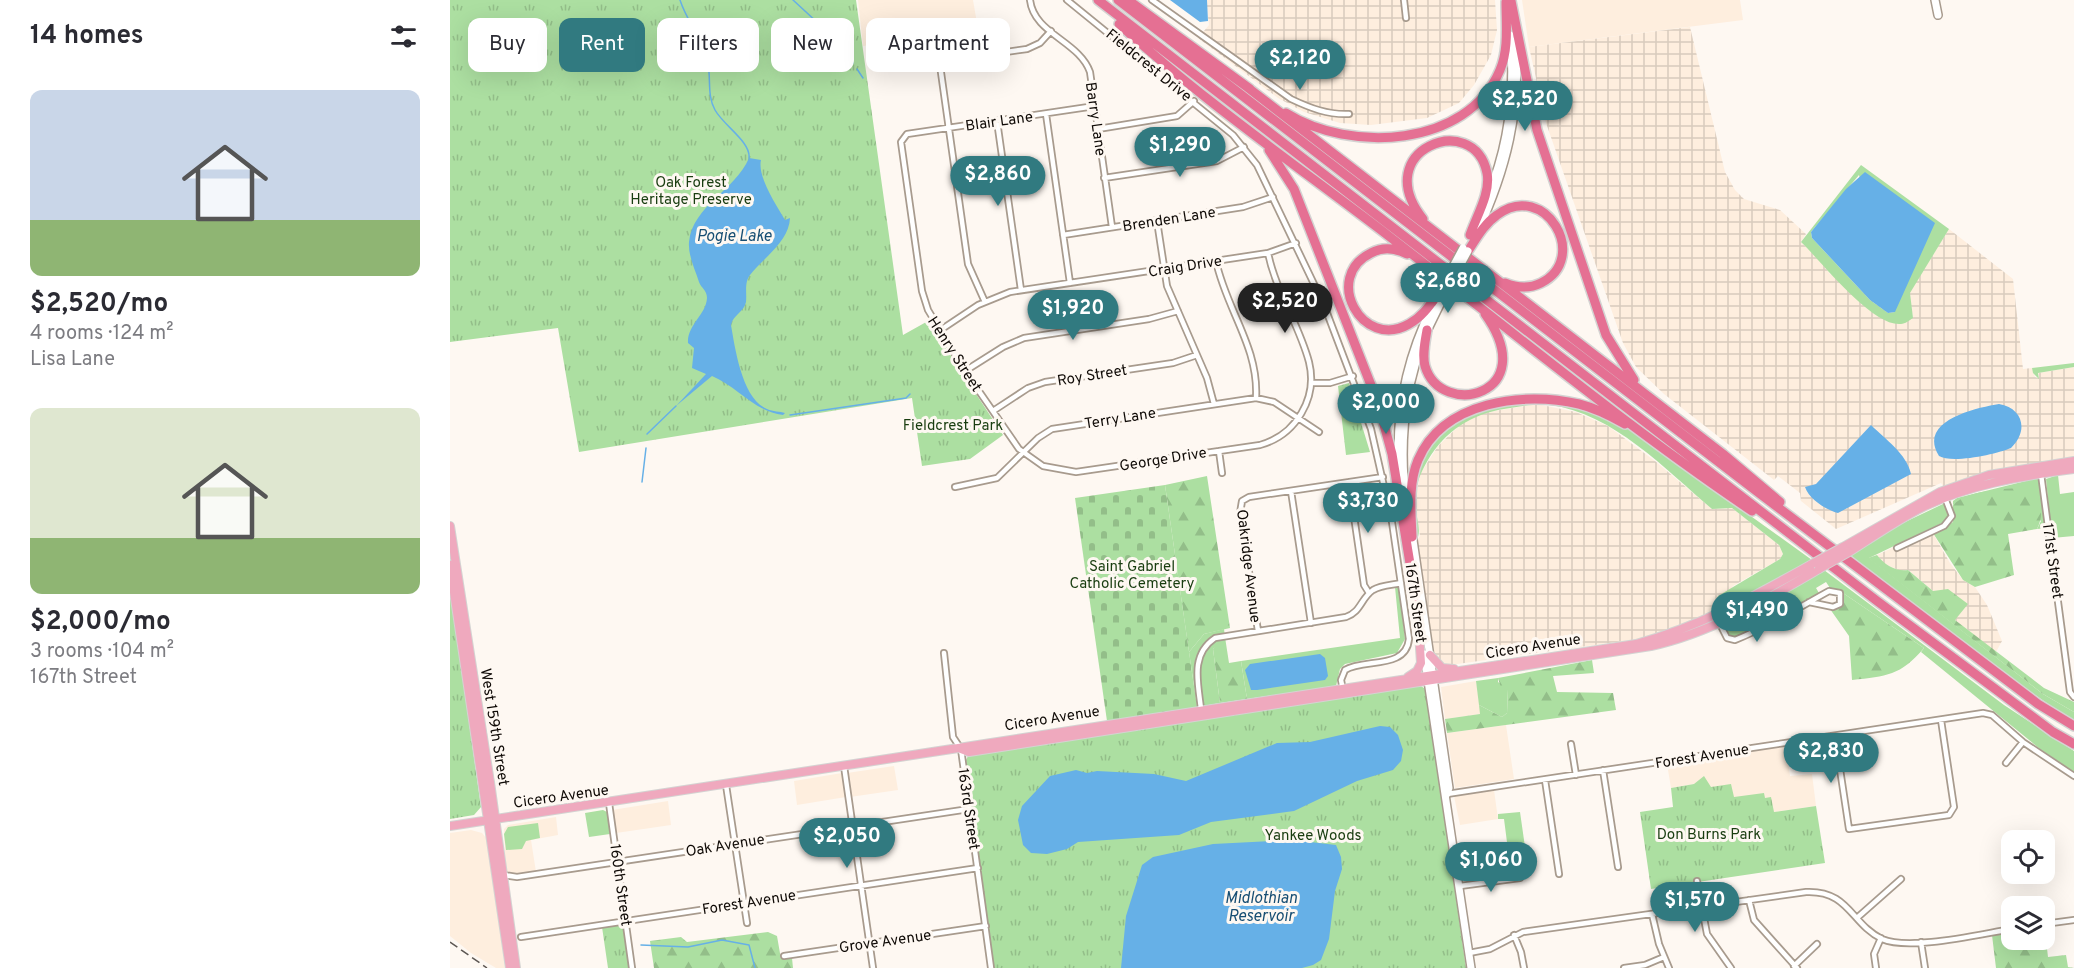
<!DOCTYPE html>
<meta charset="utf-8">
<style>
body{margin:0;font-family:Overpass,sans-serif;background:#f7f7f7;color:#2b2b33;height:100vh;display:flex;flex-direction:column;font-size:22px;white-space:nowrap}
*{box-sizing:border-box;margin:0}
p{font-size:20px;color:#7c7c81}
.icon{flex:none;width:33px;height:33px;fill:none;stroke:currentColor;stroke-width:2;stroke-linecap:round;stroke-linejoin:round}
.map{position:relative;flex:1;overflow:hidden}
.panel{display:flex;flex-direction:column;background:#fff;width:450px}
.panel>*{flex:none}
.hud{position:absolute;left:18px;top:18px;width:570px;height:54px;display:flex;gap:12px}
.fabs{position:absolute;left:1551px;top:830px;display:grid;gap:12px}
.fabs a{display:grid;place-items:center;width:54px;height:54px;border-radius:12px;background:#fff;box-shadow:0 6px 24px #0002;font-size:30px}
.price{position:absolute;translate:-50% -51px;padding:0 14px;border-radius:21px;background:#317a80;color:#fff;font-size:20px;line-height:39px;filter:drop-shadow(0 2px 3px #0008)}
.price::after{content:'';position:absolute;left:50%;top:36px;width:18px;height:14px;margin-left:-9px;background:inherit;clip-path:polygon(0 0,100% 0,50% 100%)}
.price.on{background:#222;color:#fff}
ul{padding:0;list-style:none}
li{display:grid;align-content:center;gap:12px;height:318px;padding:0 30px}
li span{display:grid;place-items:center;height:186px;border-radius:12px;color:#555}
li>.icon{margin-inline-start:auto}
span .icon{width:108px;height:108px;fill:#fffc;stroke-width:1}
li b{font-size:26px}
h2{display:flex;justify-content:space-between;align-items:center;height:72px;padding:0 30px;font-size:26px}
.tag{padding:0 21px;border-radius:12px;background:#fff;box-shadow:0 6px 24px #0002;font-size:21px;line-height:54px}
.tag.on{background:#317a80;color:#fff}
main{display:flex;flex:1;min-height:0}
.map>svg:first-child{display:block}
.built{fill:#feeede}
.industrial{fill:url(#industrial-grid)}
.grass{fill:#acdfa1;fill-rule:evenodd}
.forest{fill:url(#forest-firs)}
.cemetery{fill:url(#cemetery-stones)}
.park{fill:url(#park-tufts)}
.water{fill:#66b0e7}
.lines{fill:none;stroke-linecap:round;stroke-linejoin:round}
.stream{stroke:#66b0e7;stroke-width:1.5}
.street-casing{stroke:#a89b8e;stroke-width:8}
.secondary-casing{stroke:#a89b8e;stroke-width:10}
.primary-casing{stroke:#d4d3d2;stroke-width:10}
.highway-casing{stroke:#d4d3d2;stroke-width:12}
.street{stroke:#fff;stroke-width:4.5}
.secondary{stroke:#fff;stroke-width:7}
.primary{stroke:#efa9be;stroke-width:8}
.highway{stroke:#e57093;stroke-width:9}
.rail{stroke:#5d5753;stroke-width:1.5;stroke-dasharray:9 4.5;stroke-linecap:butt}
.secondary-bridge-casing{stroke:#a89b8e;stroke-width:10;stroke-linecap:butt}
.primary-bridge-casing{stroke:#d4d3d2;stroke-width:10;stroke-linecap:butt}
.secondary-bridge{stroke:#fff;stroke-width:7}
.primary-bridge{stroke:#efa9be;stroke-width:8}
.labels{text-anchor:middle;stroke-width:6;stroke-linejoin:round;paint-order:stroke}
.street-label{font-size:15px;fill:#0f0a06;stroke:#fef8f2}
.park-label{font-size:15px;fill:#193d10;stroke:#fef8f2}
.water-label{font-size:16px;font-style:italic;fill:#174e73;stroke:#fef8f2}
</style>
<main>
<section class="panel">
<h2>14 homes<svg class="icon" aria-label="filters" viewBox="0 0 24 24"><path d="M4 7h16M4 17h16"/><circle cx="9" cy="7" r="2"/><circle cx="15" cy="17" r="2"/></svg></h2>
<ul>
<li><span style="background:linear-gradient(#c9d6e8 70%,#8fb573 0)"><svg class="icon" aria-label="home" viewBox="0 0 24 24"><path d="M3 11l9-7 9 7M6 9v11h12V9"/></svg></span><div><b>$2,520/mo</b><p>4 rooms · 124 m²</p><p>Lisa Lane</p></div></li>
<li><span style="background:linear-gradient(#dfe7d0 70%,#8fb573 0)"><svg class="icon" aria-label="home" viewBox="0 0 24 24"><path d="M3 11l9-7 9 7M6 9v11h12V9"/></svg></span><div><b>$2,000/mo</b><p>3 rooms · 104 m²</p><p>167th Street</p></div></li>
</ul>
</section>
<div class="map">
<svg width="1624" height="968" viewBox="0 0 1624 968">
<defs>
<pattern id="industrial-grid" width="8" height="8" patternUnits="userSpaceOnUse" patternTransform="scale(1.5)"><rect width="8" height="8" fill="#feeede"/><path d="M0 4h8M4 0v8" fill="none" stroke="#d8cbbd"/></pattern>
<pattern id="forest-firs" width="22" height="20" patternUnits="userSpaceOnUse" patternTransform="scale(1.5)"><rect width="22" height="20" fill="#acdfa1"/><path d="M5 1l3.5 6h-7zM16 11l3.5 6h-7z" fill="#93be89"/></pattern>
<pattern id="cemetery-stones" width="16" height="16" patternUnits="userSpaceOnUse" patternTransform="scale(1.5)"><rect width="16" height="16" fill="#acdfa1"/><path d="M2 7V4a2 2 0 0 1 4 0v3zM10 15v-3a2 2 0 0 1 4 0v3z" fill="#93be89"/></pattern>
<pattern id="park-tufts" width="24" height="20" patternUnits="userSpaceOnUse" patternTransform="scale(1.5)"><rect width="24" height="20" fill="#acdfa1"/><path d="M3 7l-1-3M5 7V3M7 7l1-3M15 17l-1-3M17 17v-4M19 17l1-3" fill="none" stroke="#93be89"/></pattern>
</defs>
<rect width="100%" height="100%" fill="#fef8f2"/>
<path class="built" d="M408 0H523L528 29 413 46Z
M1072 0H1290L1293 20 1079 47Z
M1026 681 1031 714 995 719 991 687Z
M1056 725 1064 779 1005 788 997 733Z
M1336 746 1340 776 1362 774 1366 806 1324 812 1314 798 1283 797 1261 787 1244 784 1221 788 1217 764Z
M444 766 448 790 400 797 397 773Z
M392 773 396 797 347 805 344 781Z
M1044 790 1048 819 1010 825 1004 796Z
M218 801 221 825 166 833 162 810Z
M106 817 108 835 81 840 86 872 56 876 54 829 58 825Z
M21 830 32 833 37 839 55 968H46L21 953 0 936V833Z"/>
<path class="industrial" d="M756 0H1045L1047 30 1041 55 1024 85 1009 103 977 118 921 125 890 123 854 112 828 98 748 38 759 25Z
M1240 27 1275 172 1285 190 1294 199 1330 210 1356 234 1351 242 1371 261 1380 274 1463 318 1459 293 1499 229 1563 279 1573 369 1582 368 1585 377 1589 378 1588 373 1624 367V458L1542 471 1494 487 1491 483 1386 529 1351 501 1350 493 1328 476 1324 480 1214 394 1186 367 1173 343 1096 123 1079 47Z
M1087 404 1126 412 1158 426 1205 461 1262 509 1282 508 1329 545 1333 554 1330 559 1283 586 1263 614 1196 638 993 666 984 655 966 542 970 536 965 502 970 474 988 446 1016 419 1038 412Z
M1481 530 1500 563 1513 580 1525 587 1537 605 1552 641 1546 652 1505 620 1483 591 1458 570 1450 571 1433 563 1427 555Z"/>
<path class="grass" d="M1411 165 1499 229 1460 293 1463 318C1460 320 1455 324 1451 324 1422 327 1371 261 1351 242ZM1409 175 1445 308V312L1438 313 1420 300 1362 238 1361 232Z
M1624 363V367L1588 373 1589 379 1583 373 1582 368Z
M1092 402C1123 405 1150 413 1178 428L1362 560 1294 600 1268 610 1264 603 1268 596 1330 559 1333 554 1329 545 1282 508 1262 509C1216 470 1163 413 1100 405 1084 403 1069 407 1054 409 1022 414 995 431 978 460 970 473 965 487 965 502 965 516 973 530 966 542 965 527 961 510 962 495 969 424 1030 404 1092 402Z
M1608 475 1610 494 1624 492V536L1602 538 1596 479Z
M1588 478 1598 528 1587 529 1591 521 1557 490 1517 497 1503 505V501L1507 498Z
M1493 504 1498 508V516L1494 522 1419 558 1593 694 1624 712V722L1538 662 1400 555 1453 523Z
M1374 570 1554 705 1624 751V772L1590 749 1471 652 1474 648 1390 591 1380 588 1376 582 1366 588 1369 593 1307 628 1284 637 1275 632 1276 626 1281 623Z
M945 587 949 588 955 639 947 653 895 664 890 669 886 686 797 699 791 661 950 638Z
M774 629 775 637 763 649 770 703 747 707 739 652 754 634Z
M1048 678V682L1058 689 1057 713 1052 717 1029 705 1026 681Z
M153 810 157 812 160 834 139 837 135 813Z
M1070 812 1075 847 1058 850 1054 819H1048V814Z
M88 823 90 838 76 841 72 849 56 850 54 834 58 827Z"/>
<path class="forest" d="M757 476 780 628 754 634 739 652 715 485Z
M1575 487 1585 491C1591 505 1594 515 1587 529L1558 534 1564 575 1525 587 1513 580 1483 533 1503 522V505C1519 489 1554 490 1575 487Z
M1427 555C1434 564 1445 572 1458 570L1483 591 1498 589 1518 604 1505 620 1594 688 1624 702V712L1593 694 1418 558Z
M1390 591 1474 648C1450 676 1437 676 1402 680L1399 636 1380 609 1392 604Z
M775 637 779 663 791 661 797 699 770 703 763 649 768 642Z
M1142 660 1144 673 1103 676 1107 692 1163 693 1166 710 997 733 995 719 1030 714 1029 705 1052 717 1057 713 1058 690 1051 688 1048 678Z
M1595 931 1598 957 1616 955 1618 967 1624 968H1546L1542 935 1561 932 1562 939H1594Z
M318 932 327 936 331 959 342 958 343 968H204L200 941 231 937 237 942Z"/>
<path class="cemetery" d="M715 485 747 707 657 721 625 498Z"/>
<path class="park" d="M0 0H406L453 335 478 321 553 435 520 459 472 466 462 398 129 452 108 328 0 342Z
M899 383 920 452 896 455 888 386Z
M0 588 31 807 24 815 0 819Z
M969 685 974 688 977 693 1016 968H544L516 760 519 754Z
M1254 776 1261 787 1281 784 1284 797 1314 793 1315 798 1321 797 1324 812 1366 806 1375 863 1201 889 1190 812 1223 807 1221 788 1244 784Z
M171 924 174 926 180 968H158L152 927Z"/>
<path class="water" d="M720 0H757L758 21 750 22Z
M299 158 311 160C307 177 327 206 335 220L340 218C339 242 313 258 300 275 294 283 297 293 296 302 294 312 283 315 281 325 285 348 292 399 317 409 323 412 330 411 335 413L333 415C305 412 288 387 262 376L226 406 256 374 242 368 244 348 238 343C237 325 256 315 257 298 257 290 251 288 249 282 245 269 238 256 239 242 243 205 285 191 299 158Z
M1415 172 1485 223 1445 312 1438 313 1420 300 1362 238 1361 232 1396 189Z
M1549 404C1573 408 1579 431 1561 448 1547 454 1502 464 1489 456 1467 421 1525 408 1549 404Z
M1421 425C1435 439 1457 454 1461 474L1388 513C1376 510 1359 499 1355 487L1366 484Z
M870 654 875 658 878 676 875 680 807 690H801L795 670 800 664Z
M930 726 940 727 948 735 953 750 951 761 943 770 907 781 844 811 761 822 729 835 628 842 617 849 597 854 581 853 573 845 568 820 572 806 600 776 626 770 637 773 647 771 704 774 736 781 827 743 860 742Z
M843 840 886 845 891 857 892 869 885 891 879 939 871 960 863 965 852 968H671L676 916 692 865 703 857 763 844Z"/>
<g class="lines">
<path class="stream" d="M230 0C237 22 254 41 258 64 261 79 257 96 265 110 274 126 301 142 299 158
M343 0 382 36 395 46 403 63
M407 69 413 78
M340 415 456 398 460 394
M197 434 226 406
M192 482 196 448
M191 945 238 947 272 940 299 945 305 968"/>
<g class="street-casing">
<path id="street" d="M580 0C584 34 629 41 640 72L662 227
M617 0 783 135 807 165 874 305 921 429 942 522 959 639C956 670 914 658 895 670L891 680 893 690
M702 0 841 99C860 108 878 115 899 114
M954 0 956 18
M486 37 518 264 535 302
M445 68 577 49 590 43 601 31
M645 106 457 134 451 142 472 291 478 310 515 371 569 449 593 466 626 472 810 445C846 435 868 398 859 362 849 324 826 292 818 253
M596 114 620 283
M547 121 571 290
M648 129 727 116 744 101
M654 178 767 161 794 147
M707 221 717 286 757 378 764 404
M613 235 793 207 823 197
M766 261C776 309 809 347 806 398
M489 331 528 305 560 292 818 253 846 243
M515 371 553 347 574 338 699 319 728 311
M861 383H880L903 376
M543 411 578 388 595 382 723 363 747 355
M769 451 772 473
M1591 474 1620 692 1624 697
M899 482 914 585 919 593
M505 487 547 478 588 438 602 429 806 398 824 402 869 432
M841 491 861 623
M1447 548 1494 526 1502 516 1495 498
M1269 622 1277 638 1285 640C1318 627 1348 608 1379 591L1390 593V604L1383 607 1359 602
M808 631 790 513 792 501 799 497 933 477
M494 653 503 737 511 749 541 968
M751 709C748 682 740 655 765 638L896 617C911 612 911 598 923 590 931 585 942 585 951 583
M1385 736 1399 829 1499 815 1504 807 1491 720
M1121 744 1126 775
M1556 763 1573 742
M394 766 423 968
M1153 770 1168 867
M1095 780 1109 874
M276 785 297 923
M997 794 1533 713 1542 715 1573 742 1624 776
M159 803 182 968
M54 875 67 877 519 809
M1247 881 1257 934 1281 968
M1010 886 1070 878
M1299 900 1304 920 1347 968
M1202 914 1209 944 1219 968
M1408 917 1451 879
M1594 924 1624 920
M1064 935 1071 952 1074 968
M71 937 528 868
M1471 942 1475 968
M1019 953 1040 949 1073 932 1356 892C1399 890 1401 924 1432 939 1460 951 1530 934 1562 929
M334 956 536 926
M1344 966 1367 944
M1174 968 1195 965 1214 957
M1426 968 1424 954 1431 938"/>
</g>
<g class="secondary-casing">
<path id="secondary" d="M1485 0 1488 15
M1038 195C1059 145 1065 89 1060 35
M1027 233C1056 171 1072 109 1065 41
M976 333 998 288
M949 473C945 416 956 359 982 307
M957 507C949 453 953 395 972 344
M962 533 999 788 997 794
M974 654 1021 968"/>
</g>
<g class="primary-casing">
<path id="primary" d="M0 526 40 782 66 968
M1393 547 1490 492 1539 475 1624 461
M1399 552C1421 538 1443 523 1467 510 1515 485 1571 476 1624 469
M0 565 60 968
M980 655 992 668 1004 669
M958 677 967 671 971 663 967 604
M511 749 519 752 1201 646C1261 633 1316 600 1369 569
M0 826 1186 644C1249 627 1305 596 1362 564"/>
</g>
<g class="highway-casing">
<path id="highway" d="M648 0 1427 601 1603 732 1624 744
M668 0 1305 490 1588 704 1624 726
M678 0 800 89
M1061 1 1087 130 1156 335 1184 380
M669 24C753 101 849 167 940 237 1059 329 1177 427 1302 511
M797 87 1273 454 1330 502
M836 113C900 153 1017 148 1050 70 1059 49 1056 24 1056 2
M819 150 844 189 928 403 942 454 964 588
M973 219C918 150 1024 109 1037 173 1041 193 1026 217 1020 235
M1018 251C1026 239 1034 224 1047 215 1095 179 1141 258 1091 283 1079 289 1067 288 1055 283
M957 254C945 248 932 247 921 253 872 277 912 351 959 324 972 317 980 305 988 294
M977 330C975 342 972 355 975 366 991 420 1093 395 1035 314
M962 537C961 511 958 484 968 460 993 401 1074 391 1129 404 1145 408 1161 416 1175 424"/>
</g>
<use href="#street" class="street"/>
<use href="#secondary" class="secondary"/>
<use href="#primary" class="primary"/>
<use href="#highway" class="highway"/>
<path class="rail" d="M0 942 37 968"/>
<g class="secondary-bridge-casing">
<path id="secondary-bridge" d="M993 285 1013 248
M998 288 1018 251"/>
</g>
<g class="primary-bridge-casing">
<path id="primary-bridge" d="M1362 564 1393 547
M1369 569 1399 552"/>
</g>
<use href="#secondary-bridge" class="secondary-bridge"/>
<use href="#primary-bridge" class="primary-bridge"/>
</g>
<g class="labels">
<g class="street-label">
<text transform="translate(699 65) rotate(39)" y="5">Fieldcrest Drive</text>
<text transform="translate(646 119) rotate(82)" y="5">Barry Lane</text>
<text transform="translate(549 121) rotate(-8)" y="5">Blair Lane</text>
<text transform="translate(719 219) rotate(-9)" y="5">Brenden Lane</text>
<text transform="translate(735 266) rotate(-9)" y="5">Craig Drive</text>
<text transform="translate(505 354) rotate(57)" y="5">Henry Street</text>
<text transform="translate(642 375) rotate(-9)" y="5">Roy Street</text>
<text transform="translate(670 418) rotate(-9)" y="5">Terry Lane</text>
<text transform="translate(713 459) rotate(-9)" y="5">George Drive</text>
<text transform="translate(1603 561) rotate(82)" y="5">171st Street</text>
<text transform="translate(799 566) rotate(83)" y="5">Oakridge Avenue</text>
<text transform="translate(966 603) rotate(82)" y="5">167th Street</text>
<text transform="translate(1083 646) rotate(-9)" y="5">Cicero Avenue</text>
<text transform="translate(602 718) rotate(-9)" y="5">Cicero Avenue</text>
<text transform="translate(45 727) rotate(81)" y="5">West 159th Street</text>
<text transform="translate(1252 756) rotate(-9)" y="5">Forest Avenue</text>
<text transform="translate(111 796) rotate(-8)" y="5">Cicero Avenue</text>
<text transform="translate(519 809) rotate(82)" y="5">163rd Street</text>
<text transform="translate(275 845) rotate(-9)" y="5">Oak Avenue</text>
<text transform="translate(171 885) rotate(82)" y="5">160th Street</text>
<text transform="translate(299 902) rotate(-9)" y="5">Forest Avenue</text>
<text transform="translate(435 941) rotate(-8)" y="5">Grove Avenue</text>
</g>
<g class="park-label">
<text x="241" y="187">Oak Forest<tspan x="241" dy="17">Heritage Preserve</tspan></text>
<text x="503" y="430">Fieldcrest Park</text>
<text x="682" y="571">Saint Gabriel<tspan x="682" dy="17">Catholic Cemetery</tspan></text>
<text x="1259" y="839">Don Burns Park</text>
<text x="863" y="840">Yankee Woods</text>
</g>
<g class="water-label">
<text x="284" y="241">Pogie Lake</text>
<text x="811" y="903">Midlothian<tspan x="811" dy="18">Reservoir</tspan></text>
</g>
</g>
</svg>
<div class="fabs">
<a><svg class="icon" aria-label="locate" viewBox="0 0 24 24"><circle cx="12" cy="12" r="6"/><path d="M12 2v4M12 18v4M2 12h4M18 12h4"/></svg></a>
<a><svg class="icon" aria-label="layers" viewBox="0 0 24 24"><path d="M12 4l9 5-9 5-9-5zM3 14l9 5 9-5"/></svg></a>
</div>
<b class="price" style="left:850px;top:91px">$2,120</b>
<b class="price" style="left:1075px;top:132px">$2,520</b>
<b class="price" style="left:730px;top:178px">$1,290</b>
<b class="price" style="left:548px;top:207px">$2,860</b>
<b class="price" style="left:998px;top:314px">$2,680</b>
<b class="price on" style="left:835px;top:334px">$2,520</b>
<b class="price" style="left:623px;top:341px">$1,920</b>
<b class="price" style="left:936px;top:435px">$2,000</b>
<b class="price" style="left:918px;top:534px">$3,730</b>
<b class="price" style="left:1307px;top:643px">$1,490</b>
<b class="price" style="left:1381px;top:784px">$2,830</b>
<b class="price" style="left:397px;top:869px">$2,050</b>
<b class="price" style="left:1041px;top:893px">$1,060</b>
<b class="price" style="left:1245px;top:933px">$1,570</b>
<div class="hud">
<a class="tag">Buy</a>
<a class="tag on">Rent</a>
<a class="tag">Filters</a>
<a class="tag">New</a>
<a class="tag">Apartment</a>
</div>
</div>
</main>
